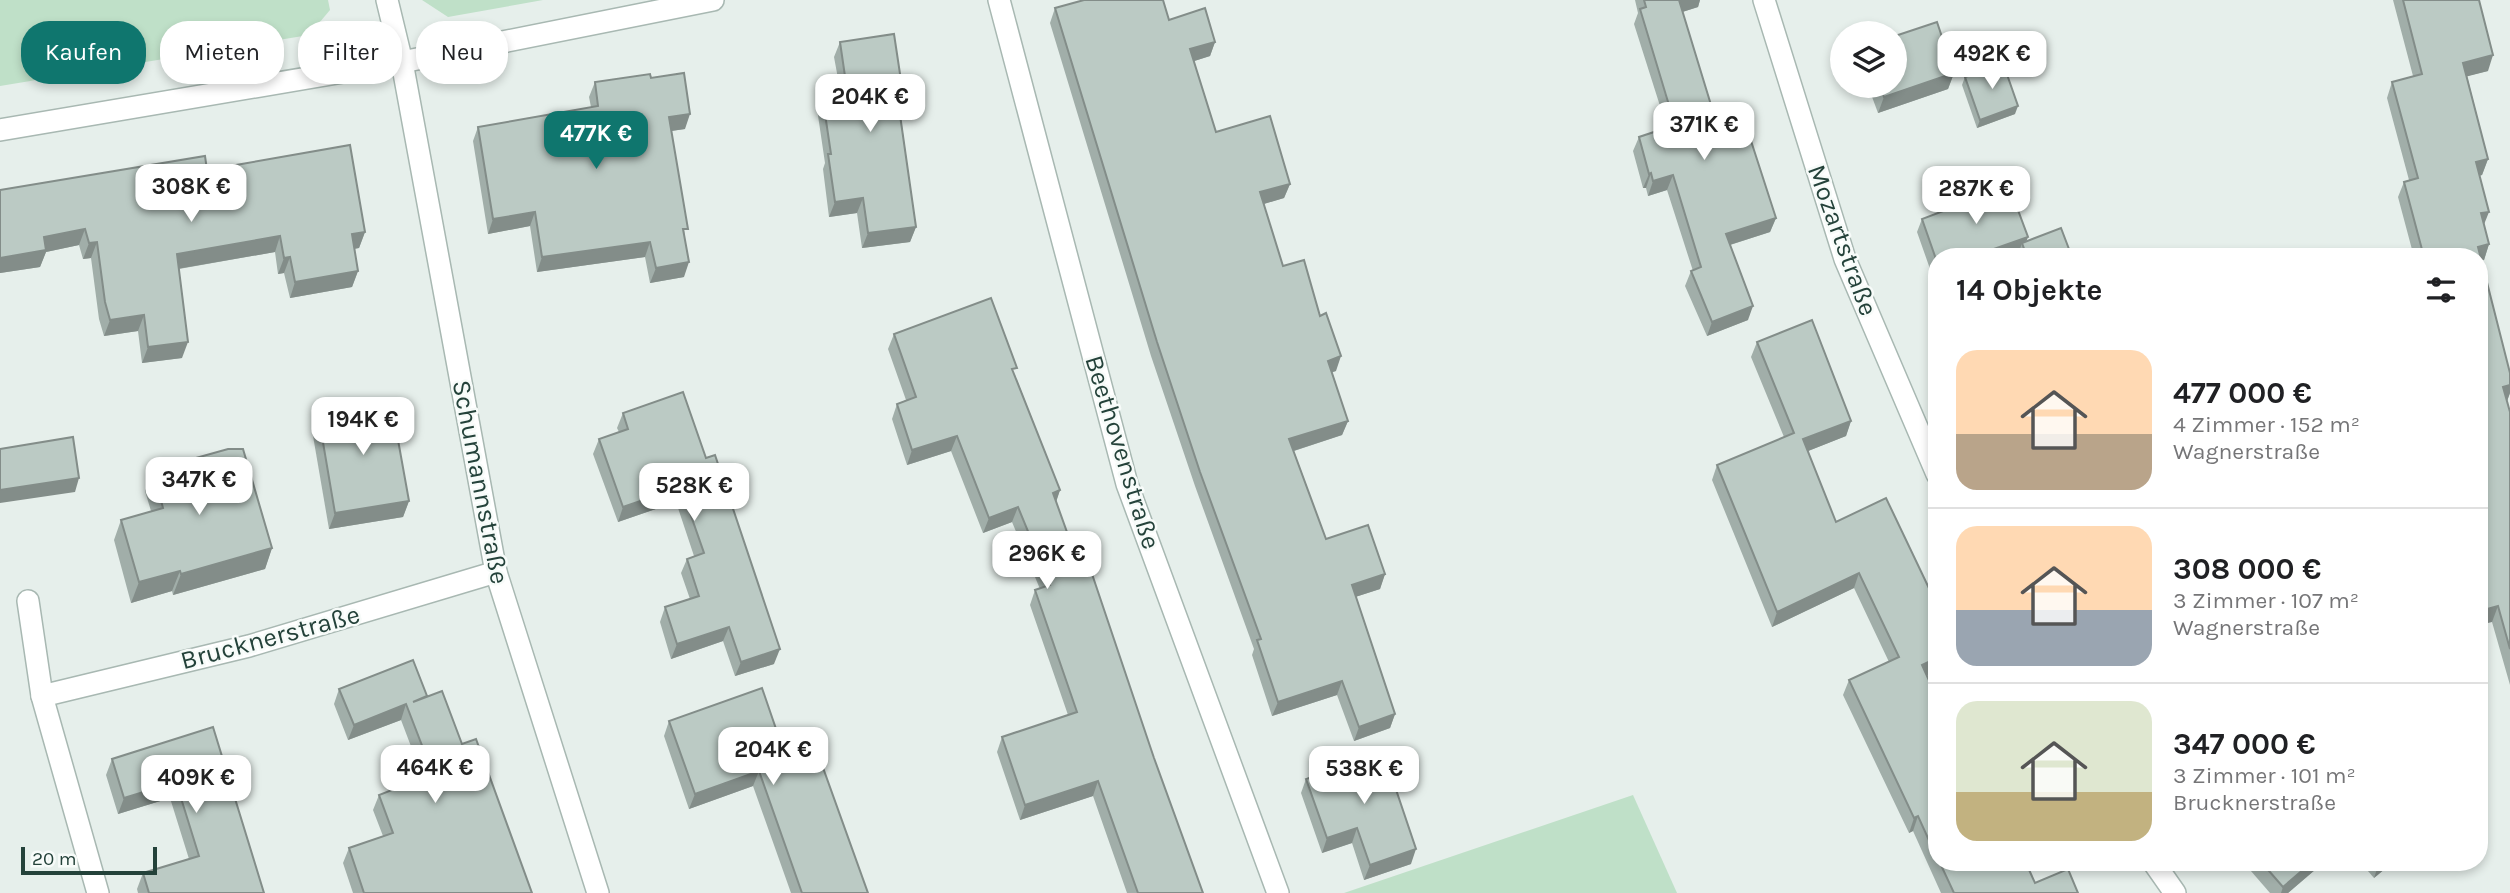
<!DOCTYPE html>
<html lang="de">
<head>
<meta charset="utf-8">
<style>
  :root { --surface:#fff; --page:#f6f6f6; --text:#202124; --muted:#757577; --line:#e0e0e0; --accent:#0f766e }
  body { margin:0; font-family:Karla,sans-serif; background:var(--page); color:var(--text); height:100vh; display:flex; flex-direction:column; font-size:26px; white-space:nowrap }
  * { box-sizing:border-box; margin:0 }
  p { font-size:23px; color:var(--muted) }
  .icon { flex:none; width:38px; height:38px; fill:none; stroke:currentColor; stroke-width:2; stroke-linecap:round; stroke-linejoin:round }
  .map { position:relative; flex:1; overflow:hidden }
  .details { position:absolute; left:1928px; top:248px; width:560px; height:623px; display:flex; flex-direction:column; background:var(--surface); border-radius:28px; box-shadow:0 4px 10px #0003 }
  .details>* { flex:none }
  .top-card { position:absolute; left:21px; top:21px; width:665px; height:63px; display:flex; gap:14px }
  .tools { position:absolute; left:1830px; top:21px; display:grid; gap:14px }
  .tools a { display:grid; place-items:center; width:77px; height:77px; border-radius:50%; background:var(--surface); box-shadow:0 4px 10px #0003; font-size:35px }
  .scale { position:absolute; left:21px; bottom:18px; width:136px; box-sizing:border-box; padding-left:7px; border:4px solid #24423a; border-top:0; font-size:19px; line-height:24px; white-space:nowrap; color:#24423a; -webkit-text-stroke:5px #f7fbf9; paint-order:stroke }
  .price { position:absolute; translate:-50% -60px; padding:0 16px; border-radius:14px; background:#fff; color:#222; font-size:23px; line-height:46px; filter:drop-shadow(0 2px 4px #0008) }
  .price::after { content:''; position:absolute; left:50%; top:42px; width:21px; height:16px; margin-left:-10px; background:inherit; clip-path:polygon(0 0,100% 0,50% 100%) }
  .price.on { background:var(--accent); color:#fff }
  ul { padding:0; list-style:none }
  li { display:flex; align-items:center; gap:21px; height:175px; padding:0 28px }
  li+li { border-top:2px solid var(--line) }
  li span { display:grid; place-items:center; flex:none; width:196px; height:140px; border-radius:21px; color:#555 }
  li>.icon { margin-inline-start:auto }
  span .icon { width:84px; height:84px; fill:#fffc; stroke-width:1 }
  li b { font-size:30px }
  h2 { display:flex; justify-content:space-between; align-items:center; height:84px; padding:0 28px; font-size:30px }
  .pill { padding:0 24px; border-radius:28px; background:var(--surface); box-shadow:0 4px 10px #0003; font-size:24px; line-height:63px }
  .pill.on { background:var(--accent); color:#fff }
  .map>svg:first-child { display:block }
  .green { fill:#bfe0c8 }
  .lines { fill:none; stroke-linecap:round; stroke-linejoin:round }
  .minor-casing { stroke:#a8b8b2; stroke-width:24 }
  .minor { stroke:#fff; stroke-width:21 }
  .wall { fill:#a1aea9 }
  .shaded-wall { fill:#838d89 }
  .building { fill:#bbcac4; stroke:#838d89; stroke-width:2 }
  .labels { text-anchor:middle; stroke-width:5; stroke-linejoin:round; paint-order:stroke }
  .street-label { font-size:26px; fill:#24423a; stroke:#f7fbf9 }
</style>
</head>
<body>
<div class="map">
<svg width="2510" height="893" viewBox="0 0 2510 893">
  <rect width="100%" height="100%" fill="#e6efeb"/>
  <!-- green -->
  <g class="green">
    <path d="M0,0H328L330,10L309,35L0,86Z"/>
    <path d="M422,0H543L448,17Z"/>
    <path d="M1633,795L1677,893H1344Z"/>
  </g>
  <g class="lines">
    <!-- minor casing -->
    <g class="minor-casing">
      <g id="minor">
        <path d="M387,0L402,62L496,572L598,893"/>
        <path d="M999,0L1127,484L1278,893"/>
        <path d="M1764,0L1845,259L1937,474"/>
        <path d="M0,130L402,62L713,0"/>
        <path d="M28,601L42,696L98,893"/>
        <path d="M42,696L249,646L496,572"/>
        <path d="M2154,863L2175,893"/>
      </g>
    </g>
    <!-- minor -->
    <use href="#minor" class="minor"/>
  </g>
  <!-- wall -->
  <g class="wall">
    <path d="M1635,0H1700L1698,7L1682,12L1715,118L1776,218L1770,232L1730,245L1748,320L1707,336L1685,286L1691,271H1693L1667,190L1648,196L1646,188H1643L1633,151L1639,137L1667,128L1634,24L1638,13Z"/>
    <path d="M2393,0H2479L2488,71L2467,76L2488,159L2482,175L2479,176L2484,224L2489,244L2484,260H2481L2510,373V393L2507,401L2510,412V685L2492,622L2480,257H2414L2398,197L2404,182L2409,180L2387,98L2392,82L2413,76Z"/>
    <path d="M1055,8L1169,20L1215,42L1210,56L1194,61L1216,132L1290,184L1284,198L1263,204L1283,266L1336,371L1332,372L1348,421L1342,435L1294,451L1326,539L1385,574L1380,589L1355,597L1395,714L1390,728L1354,741L1337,695L1272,716L1252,655L1254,649L1195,486L1151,356L1050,23Z"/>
    <path d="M840,42L901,118L916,227L910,242L862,248L857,213L829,217L823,169L825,163L816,102L821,87L839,84L834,57Z"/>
    <path d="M1954,73L1948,89L1878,113L1868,86H1895Z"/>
    <path d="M1965,77L2015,114L1977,128L1962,85Z"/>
    <path d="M651,78L685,129L671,131L685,237L684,277L650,283L645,257L537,272L530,226L488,234L473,141L478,127L591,107L589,97L595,82Z"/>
    <path d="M207,170L365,232L359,248L354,249L358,271L352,287L290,298L284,273L278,274L275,252L179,269L182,358L142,363L138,331L104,336L99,319L91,258L83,259L79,245L46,252L40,267L0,273V190Z"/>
    <path d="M1922,219L2026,242L2072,257H2021L2019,252L2004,257H1937V282L1935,283L1917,232Z"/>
    <path d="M894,334L1015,375L1060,490L1056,502L1082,574L1154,758L1203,893H1127L1093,796L1020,820L997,752L1002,737L1068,715L1030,605L1035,590L1040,589L1012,522L983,533L951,451L907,465L892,419L897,404L906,400L888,349Z"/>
    <path d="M1757,342L1851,421L1846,436L1808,451L1836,522L1937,605V671L1927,675L1937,698V863H2026L2035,883L2078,893H1941L1913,831L1909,833L1843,695L1849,680L1889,662L1854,588L1772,627L1712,480L1717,465L1784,437L1751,357Z"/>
    <path d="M683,392L774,664L735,676L723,641L671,659L660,622L665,607L690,599L681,573L687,559L694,556L676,502L618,522L593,454L599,439L619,432L617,428L623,413Z"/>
    <path d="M318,413L409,501L403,517L329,529L312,430Z"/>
    <path d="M153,470L272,548L265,569L173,595L172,591L131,603L114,540L121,520L151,511L145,491Z"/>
    <path d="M339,689L427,696L462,744L532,893H353L343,863L349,848L383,836L373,810L379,795L423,778L401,720L348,740L334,704Z"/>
    <path d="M669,721L787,761L868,893H791L753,786L689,809L664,736Z"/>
    <path d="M213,727L264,893H138L137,889L143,873L189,859L170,798L118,814L106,775L112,759Z"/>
    <path d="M1343,762L1411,864L1364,880L1352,843L1322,853L1301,793L1306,779L1340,767Z"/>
    <path d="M2244,863H2323L2288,893H2270Z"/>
    <path d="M2361,863H2392L2374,878Z"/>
  </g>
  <!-- shaded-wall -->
  <g class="shaded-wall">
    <path d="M1678,0H1700L1698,7L1673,15Z"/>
    <path d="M1215,42L1210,56L1185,64L1190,49Z"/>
    <path d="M2493,55L2488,71L2457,79L2463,63Z"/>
    <path d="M1954,73L1948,89L1878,113L1884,97Z"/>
    <path d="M2018,106L2015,114L1977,128L1980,120Z"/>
    <path d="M905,107L899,122V108Z"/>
    <path d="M690,114L685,129L664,132L669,117Z"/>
    <path d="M2488,159L2482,175L2470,178L2476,162Z"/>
    <path d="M1651,173L1646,188H1643L1649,174Z"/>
    <path d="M1673,175L1667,190L1648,196L1653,181Z"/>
    <path d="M1290,184L1284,198L1254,207L1260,192Z"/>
    <path d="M863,198L857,213L829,217L835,202Z"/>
    <path d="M535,212L530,226L488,234L493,219Z"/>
    <path d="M2489,212L2483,227L2481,213Z"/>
    <path d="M1776,218L1770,232L1720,248L1726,234Z"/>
    <path d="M916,227L910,242L862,248L868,233Z"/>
    <path d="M85,229L79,245L46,252L40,267L0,273V258L44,237Z"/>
    <path d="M365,232L359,248L346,250L352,234Z"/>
    <path d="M280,236L275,252L171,270L177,254Z"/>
    <path d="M2028,237L2024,248L2022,243L2019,252L2004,257H1971Z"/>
    <path d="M97,242L91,258L83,259L89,243Z"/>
    <path d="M650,242L645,257L537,272L542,257Z"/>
    <path d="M2489,244L2484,260L2480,261L2478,247Z"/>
    <path d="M290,257L284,273L278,274L284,258Z"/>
    <path d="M689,262L684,277L650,283L656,268Z"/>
    <path d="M358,271L352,287L290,298L295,282Z"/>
    <path d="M1753,306L1748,320L1707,336L1712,322Z"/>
    <path d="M144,315L138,331L104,336L110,320Z"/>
    <path d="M188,342L182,358L142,363L148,347Z"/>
    <path d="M1341,356L1336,371L1323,375L1328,361Z"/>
    <path d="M2510,385V393L2507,401L2503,387Z"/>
    <path d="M1348,421L1342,435L1284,454L1289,439Z"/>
    <path d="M1851,421L1846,436L1798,455L1803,439Z"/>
    <path d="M957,436L951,451L907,465L912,450Z"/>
    <path d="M79,478L75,492L0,503V490Z"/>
    <path d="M681,487L676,502L618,522L623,507Z"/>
    <path d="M1060,490L1055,505L1053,493Z"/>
    <path d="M409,501L403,517L329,529L335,513Z"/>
    <path d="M1018,507L1012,522L983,533L989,518Z"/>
    <path d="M272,548L265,569L173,595L181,574Z"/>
    <path d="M180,571L172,591L131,603L139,582Z"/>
    <path d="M1859,573L1854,588L1772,627L1777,612Z"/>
    <path d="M1385,574L1380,589L1346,600L1352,585Z"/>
    <path d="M2498,606L2492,622L2480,625V611Z"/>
    <path d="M729,627L723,641L671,659L677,644Z"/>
    <path d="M780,649L774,664L735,676L741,662Z"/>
    <path d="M1937,658V671L1916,680L1922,665Z"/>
    <path d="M1342,681L1337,695L1272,716L1278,702Z"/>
    <path d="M406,704L401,720L348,740L354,725Z"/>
    <path d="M1395,714L1390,728L1354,741L1359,727Z"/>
    <path d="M759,771L753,786L689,809L695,794Z"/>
    <path d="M1098,781L1093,796L1020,820L1025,805Z"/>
    <path d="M176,782L170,798L118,814L124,798Z"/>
    <path d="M1918,816L1913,831L1909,833L1914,818Z"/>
    <path d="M1357,828L1352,843L1322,853L1327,838Z"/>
    <path d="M1416,849L1411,864L1364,880L1370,865Z"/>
    <path d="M2311,863H2323L2288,893H2281L2283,887Z"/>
    <path d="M2379,863H2392L2374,878Z"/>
  </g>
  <!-- building -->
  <g class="building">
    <path d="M1084,0H1163L1169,20L1205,8L1215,42L1190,49L1216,132L1270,116L1290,184L1260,192L1283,266L1304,260L1320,316L1326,313L1341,356L1328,361L1348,421L1289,439L1326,539L1368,525L1385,574L1352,585L1395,714L1359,727L1342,681L1278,702L1257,640L1261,639L1200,472L1157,342L1055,8Z"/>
    <path d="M1644,0H1679L1715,118L1741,110L1776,218L1726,234L1753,306L1712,322L1691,271L1701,267L1673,175L1653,181L1651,173L1649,174L1639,137L1675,125L1640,9L1646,7Z"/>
    <path d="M2403,0H2479L2493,55L2463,63L2488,159L2476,162L2489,212L2481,213L2489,244L2478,247L2510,373V385L2503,387L2510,412V649L2498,606L2480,611V257H2424L2404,182L2418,178L2392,82L2422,74Z"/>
    <path d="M1937,22L1954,73L1884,97L1880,86H1895V36Z"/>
    <path d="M894,34L905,107L899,108L916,227L868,233L863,198L835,202L828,154H831L821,87L846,83L840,42Z"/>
    <path d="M2003,63L2018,106L1980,120L1965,77Z"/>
    <path d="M684,73L690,114L669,117L688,229H683L689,262L656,268L650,242L542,257L535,212L493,219L478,127L598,106L595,82L650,74L651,78Z"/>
    <path d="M350,145L365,232L352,234L358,271L295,282L290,257L284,258L280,236L177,254L188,342L148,347L144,315L110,320L105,302L97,242L89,243L85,229L44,237L46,250L0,258V190L205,156L207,170Z"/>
    <path d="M2009,186L2028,237L1971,257H1937V262L1922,219Z"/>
    <path d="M2061,228L2072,257H2027L2022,243Z"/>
    <path d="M991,298L1017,368L1012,369L1060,490L1053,493L1082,574L1091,571L1154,758L1203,893H1138L1098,781L1025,805L1002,737L1077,712L1035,590L1050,585L1018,507L989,518L957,436L912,450L897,404L916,397L894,334Z"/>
    <path d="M1812,320L1851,421L1803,439L1836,522L1886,498L1937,605V658L1922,665L1937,698V858L1918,816L1914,818L1849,680L1899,657L1859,573L1777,612L1717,465L1794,433L1757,342Z"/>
    <path d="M683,392L706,458L715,455L780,649L741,662L729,627L677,644L665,607L699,596L687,559L704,553L681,487L623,507L599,439L628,429L623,413Z"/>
    <path d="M391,401L409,501L335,513L318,413Z"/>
    <path d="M73,437L79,478L0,490V449Z"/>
    <path d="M228,449H243L272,548L181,574L180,571L139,582L121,520L163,508L153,470Z"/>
    <path d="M413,660L427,696L413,702L442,691L462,744L476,739L532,893H364L349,848L393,833L379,795L433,774L406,704L354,725L339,689Z"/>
    <path d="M762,688L787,761L767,768L817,751L868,893H802L759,771L695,794L669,721Z"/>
    <path d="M213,727L264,893H149L143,873L199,856L176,782L124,798L112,759Z"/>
    <path d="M1382,748L1416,849L1370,865L1357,828L1327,838L1306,779L1344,766L1343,762Z"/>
    <path d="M1940,863H2026L2035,883L2068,869L2078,893H1954Z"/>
    <path d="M2262,863H2311L2283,887Z"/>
  </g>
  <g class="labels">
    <!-- street labels -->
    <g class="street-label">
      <text transform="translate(1843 240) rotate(70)" y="9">Mozartstraße</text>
      <text transform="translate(1123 452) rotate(73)" y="9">Beethovenstraße</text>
      <text transform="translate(481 482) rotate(79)" y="9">Schumannstraße</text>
      <text transform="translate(270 637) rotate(-15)" y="9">Brucknerstraße</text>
    </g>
  </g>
</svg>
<div class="tools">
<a><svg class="icon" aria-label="layers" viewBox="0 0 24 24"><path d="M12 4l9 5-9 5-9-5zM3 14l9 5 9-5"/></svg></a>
</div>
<div class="scale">20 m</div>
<b class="price" style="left:1992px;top:91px">492K €</b>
<b class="price" style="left:870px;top:134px">204K €</b>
<b class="price" style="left:1704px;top:162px">371K €</b>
<b class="price on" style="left:596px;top:171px">477K €</b>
<b class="price" style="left:191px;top:224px">308K €</b>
<b class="price" style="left:1976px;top:226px">287K €</b>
<b class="price" style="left:363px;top:457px">194K €</b>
<b class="price" style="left:199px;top:517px">347K €</b>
<b class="price" style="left:694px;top:523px">528K €</b>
<b class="price" style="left:1047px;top:591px">296K €</b>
<b class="price" style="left:773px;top:787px">204K €</b>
<b class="price" style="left:435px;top:805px">464K €</b>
<b class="price" style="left:1364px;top:806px">538K €</b>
<b class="price" style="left:196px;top:815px">409K €</b>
<div class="top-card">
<a class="pill on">Kaufen</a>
<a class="pill">Mieten</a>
<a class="pill">Filter</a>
<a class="pill">Neu</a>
</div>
<section class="details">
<h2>14 Objekte<svg class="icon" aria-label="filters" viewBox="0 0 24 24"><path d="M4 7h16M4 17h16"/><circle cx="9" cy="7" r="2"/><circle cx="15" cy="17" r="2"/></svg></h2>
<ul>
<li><span style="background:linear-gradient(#ffd9b3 60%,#b9a48a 0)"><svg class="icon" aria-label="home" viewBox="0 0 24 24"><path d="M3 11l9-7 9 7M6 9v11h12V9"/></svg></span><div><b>477 000 €</b><p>4 Zimmer · 152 m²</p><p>Wagnerstraße</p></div></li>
<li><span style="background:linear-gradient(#ffd9b3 60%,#9aa5b1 0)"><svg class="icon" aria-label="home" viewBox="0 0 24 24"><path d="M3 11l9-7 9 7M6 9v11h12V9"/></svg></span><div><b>308 000 €</b><p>3 Zimmer · 107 m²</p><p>Wagnerstraße</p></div></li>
<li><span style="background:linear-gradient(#dfe7d0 65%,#c2b280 0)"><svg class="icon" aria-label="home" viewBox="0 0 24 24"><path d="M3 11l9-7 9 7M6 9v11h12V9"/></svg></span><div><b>347 000 €</b><p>3 Zimmer · 101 m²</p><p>Brucknerstraße</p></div></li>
</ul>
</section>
</div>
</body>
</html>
